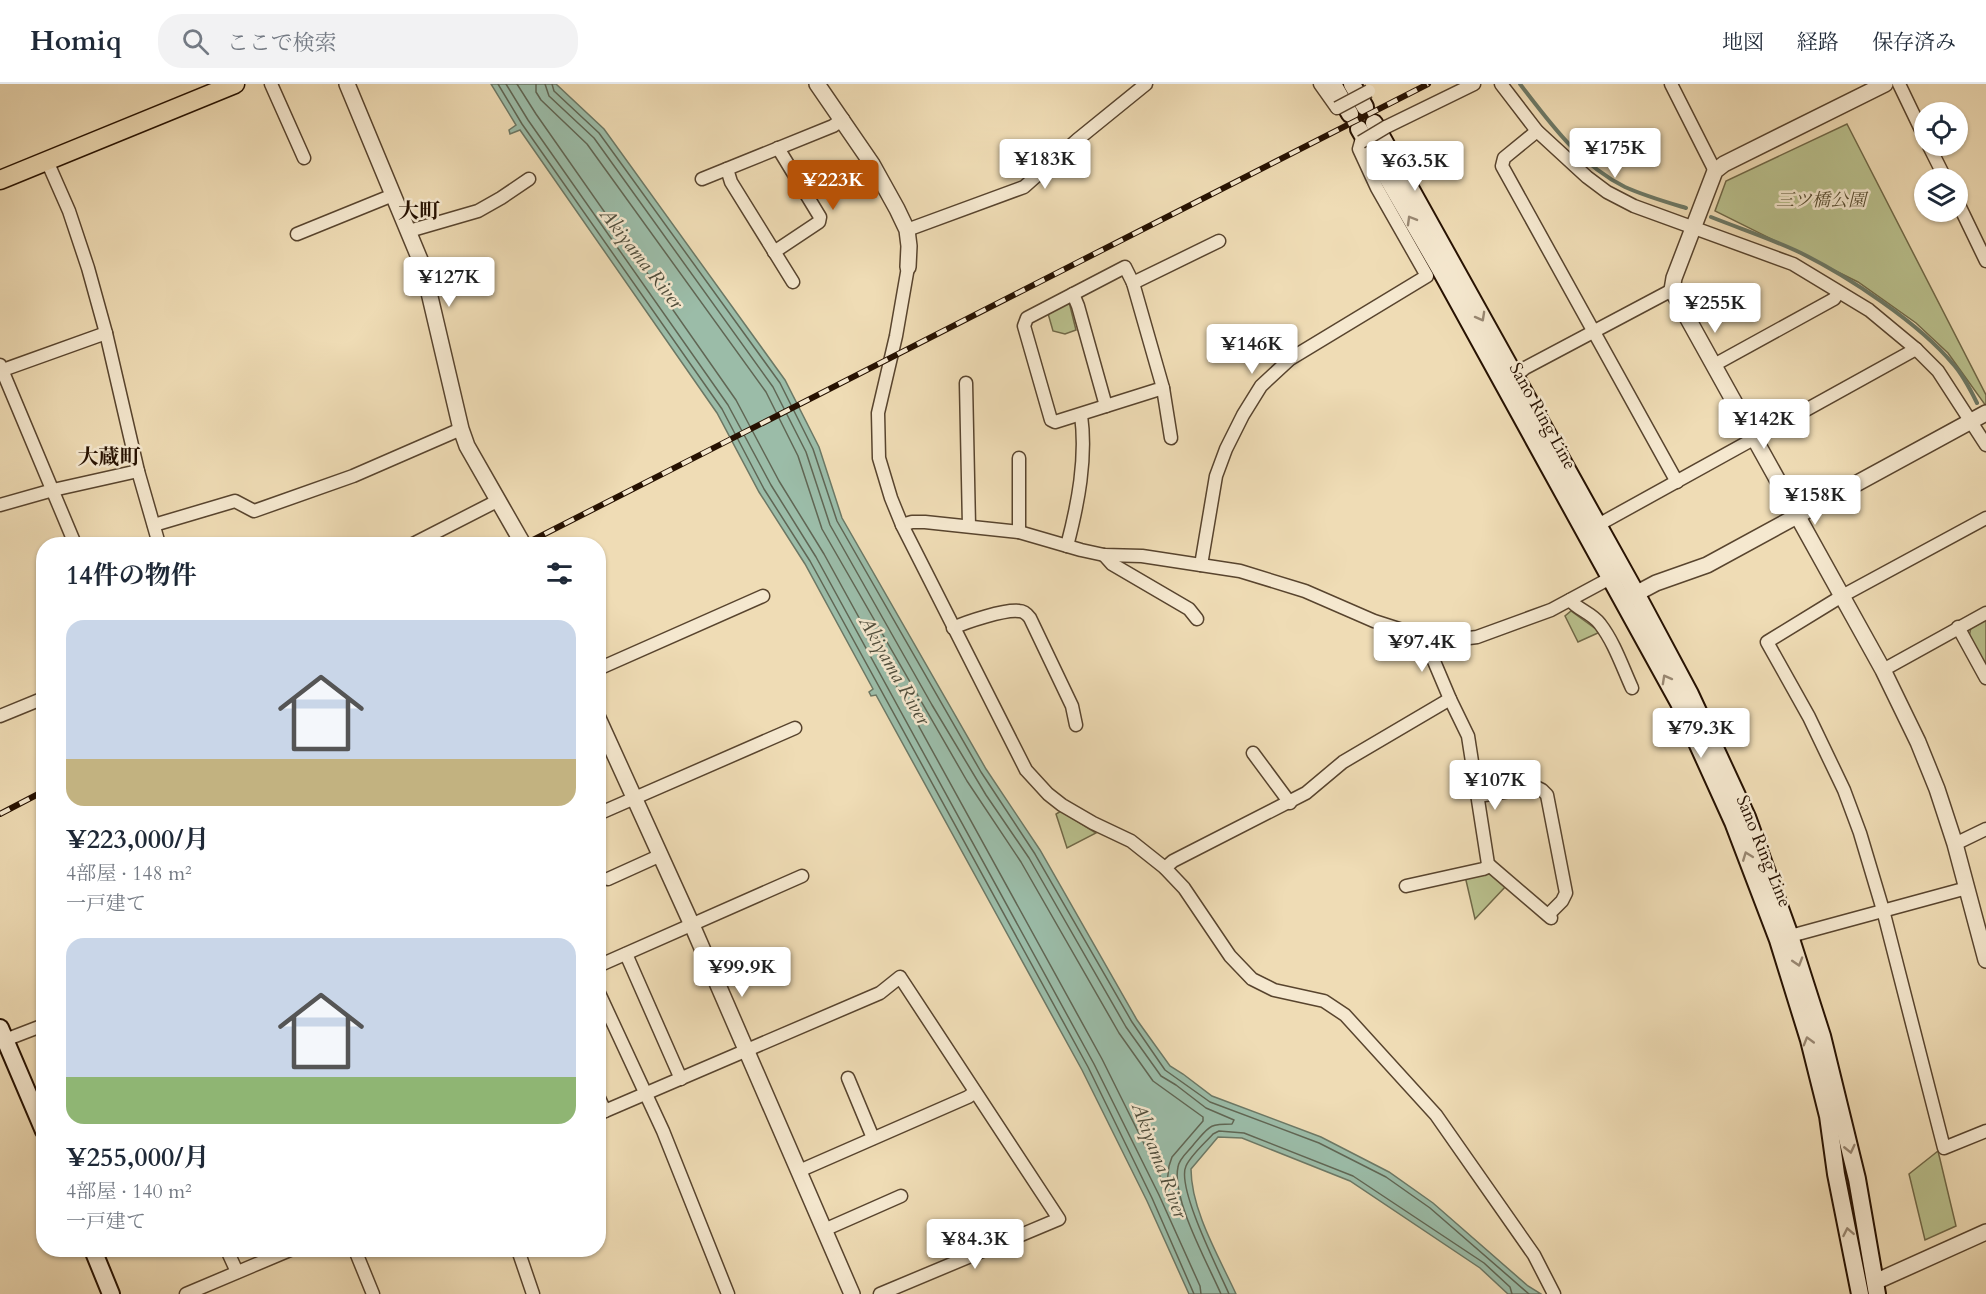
<!DOCTYPE html>
<html lang="ja">
<head>
<meta charset="utf-8">
<style>
  :root { --surface:#fff; --page:#f2f2f3; --text:#1f2937; --muted:#747a83; --line:#e0e1e3; --accent:#b45309 }
  body { margin:0; font-family:Cardo,"Noto Serif JP",serif; background:var(--page); color:var(--text); height:100vh; display:flex; flex-direction:column; font-size:22px; white-space:nowrap }
  * { box-sizing:border-box; margin:0 }
  p { font-size:20px; color:var(--muted) }
  .icon { flex:none; width:33px; height:33px; fill:none; stroke:currentColor; stroke-width:2; stroke-linecap:round; stroke-linejoin:round }
  .map { position:relative; flex:1; overflow:hidden }
  .sheet { position:absolute; left:36px; top:453px; width:570px; height:720px; display:flex; flex-direction:column; background:var(--surface); border-radius:24px; box-shadow:0 2px 4px #0004 }
  .sheet>* { flex:none }
  .tools { position:absolute; left:1914px; top:18px; display:grid; gap:12px }
  .tools a { display:grid; place-items:center; width:54px; height:54px; border-radius:50%; background:var(--surface); box-shadow:0 2px 4px #0004; font-size:30px }
  .price { position:absolute; translate:-50% -51px; padding:0 14px; border-radius:6px; background:#fff; color:#222; font-size:20px; line-height:39px; filter:drop-shadow(0 2px 3px #0008) }
  .price::after { content:''; position:absolute; left:50%; top:36px; width:18px; height:14px; margin-left:-9px; background:inherit; clip-path:polygon(0 0,100% 0,50% 100%) }
  .price.on { background:var(--accent); color:#fff }
  ul { padding:0; list-style:none }
  li { display:grid; align-content:center; gap:12px; height:318px; padding:0 30px }
  li span { display:grid; place-items:center; height:186px; border-radius:18px; color:#555 }
  li>.icon { margin-inline-start:auto }
  span .icon { width:108px; height:108px; fill:#fffc; stroke-width:1 }
  li b { font-size:26px }
  h2 { display:flex; justify-content:space-between; align-items:center; height:72px; padding:0 30px; font-size:26px }
  header { display:flex; align-items:center; gap:36px; box-sizing:border-box; height:84px; padding:0 30px; background:var(--surface); border-bottom:2px solid var(--line) }
  header strong { font-size:28px }
  nav { display:flex; gap:33px; margin-inline-start:auto; font-size:21px }
  .search { width:420px; height:54px; background:var(--page); display:flex; align-items:center; gap:15px; box-sizing:border-box; padding:0 21px; border-radius:24px; color:var(--muted); font-size:22px }
  .map>svg:first-child { display:block }
  .green { fill:#b9c08d; stroke:#706847; stroke-width:1.5 }
  .water { fill:#9bbca8; stroke:#6c7865; stroke-width:1.5 }
  .lines { fill:none; stroke-linecap:round; stroke-linejoin:round }
  .shore { stroke:#606654; stroke-width:1.5 }
  .stream { stroke:#6c7865; stroke-width:4 }
  .minor-casing { stroke:#58442e; stroke-width:15 }
  .tertiary-casing { stroke:#58442e; stroke-width:18 }
  .secondary-casing { stroke:#261101; stroke-width:20 }
  .primary-casing { stroke:#261101; stroke-width:21 }
  .minor { stroke:#f5e8cf; stroke-width:12 }
  .tertiary { stroke:#f5e8cf; stroke-width:15 }
  .secondary { stroke:#f5e8cf; stroke-width:16 }
  .primary { stroke:#efdcb5; stroke-width:18 }
  .rail-casing { stroke:#261101; stroke-width:6 }
  .rail { stroke:#f5e8cf; stroke-width:4; stroke-dasharray:11; stroke-linecap:butt }
  .minor-bridge-casing { stroke:#58442e; stroke-width:15; stroke-linecap:butt }
  .minor-bridge { stroke:#f5e8cf; stroke-width:12 }
  .oneway { stroke:#988772 }
  .labels { text-anchor:middle; stroke-width:5; stroke-linejoin:round; paint-order:stroke }
  .park-label { font-size:18px; font-style:italic; fill:#594e32; stroke:#f5e8cf }
  .street-label { font-size:18px; fill:#261101; stroke:#f5e8cf }
  .water-label { font-size:20px; font-style:italic; fill:#4f4d3b; stroke:#f5e8cf }
  .quarter-label { font-size:21px; font-weight:bold; fill:#261101; stroke:#f5e8cf }
</style>
</head>
<body>
<header>
<strong>Homiq</strong>
<div class="search"><svg class="icon" aria-label="search" viewBox="0 0 24 24"><circle cx="10" cy="10" r="6"/><path d="M15 15l6 6"/></svg>ここで検索</div>
<nav><a>地図</a><a>経路</a><a>保存済み</a></nav>
</header>
<div class="map">
<svg width="1986" height="1210" viewBox="0 0 1986 1210">
  <rect width="100%" height="100%" fill="#efdcb5"/>
  <filter id="stains"><feTurbulence type="fractalNoise" baseFrequency=".00333" numOctaves="4"/><feColorMatrix values="0 0 0 0 .2 0 0 0 0 .09 0 0 0 0 .02 0 0 0 .5 -.17"/></filter>
  <radialGradient id="worn" r=".72"><stop offset=".6" stop-color="#630" stop-opacity="0"/><stop offset="1" stop-color="#630" stop-opacity=".3"/></radialGradient>
  <!-- green -->
  <g class="green">
    <path d="M1847,40L1986,311V322L1948,269L1916,239L1858,198L1715,127L1726,97Z"/>
    <path d="M1069,218L1076,246L1065,250L1053,247L1047,226Z"/>
    <path d="M1571,527L1600,548L1578,558L1565,532Z"/>
    <path d="M1986,535V583L1969,553L1971,543Z"/>
    <path d="M1061,727L1096,749L1067,764L1056,730Z"/>
    <path d="M1489,788L1506,802L1475,835L1465,792Z"/>
    <path d="M1938,1067L1956,1142L1925,1156L1909,1090Z"/>
  </g>
  <!-- water -->
  <path class="water" d="M491,0H556L604,45L785,296L819,363L842,434L986,685L1040,766L1137,936L1170,982L1183,990L1212,1012L1321,1053L1389,1088L1433,1119L1528,1202L1541,1210H1508L1480,1184L1350,1097L1242,1054L1218,1053L1191,1085C1191,1126 1219,1173 1236,1210H1189L1147,1117L1082,986L876,611L871,612L869,608L873,605L805,480L759,408L717,329L520,46L510,50L509,46L516,41Z"/>
  <g class="lines">
    <!-- shore -->
    <g class="shore">
      <path d="M498,0L522,40L722,325L764,405L810,477L1088,983L1152,1114L1194,1210"/>
      <path d="M506,0L528,36L728,321L771,401L816,473L1094,980L1159,1111L1200,1202L1201,1210"/>
      <path d="M517,0L536,30L736,316L779,397L824,470L1102,975L1163,1098L1167,1099L1169,1082L1172,1073L1203,1037V1033L1153,997L1119,949L1021,778L967,697L822,445L798,372L766,308L587,60L541,16L536,8V0"/>
      <path d="M545,0L549,12L594,54L773,303L806,368L830,441L932,621L986,711L1029,774L1126,943L1161,992L1176,1001L1206,1024L1234,1036L1232,1040C1208,1040 1210,1042 1194,1060C1189,1067 1179,1074 1178,1083C1171,1114 1208,1180 1221,1210"/>
      <path d="M552,0L554,7L599,49L780,299L813,365L837,437L981,688L1035,770L1132,938L1165,986L1210,1018L1319,1059L1386,1093L1430,1124L1529,1210"/>
      <path d="M1229,1210C1219,1187 1176,1103 1186,1082C1191,1071 1205,1059 1213,1050L1219,1047L1244,1049L1353,1092L1484,1179L1510,1203L1512,1210"/>
    </g>
    <!-- stream -->
    <g class="stream">
      <path d="M1520,0C1550,39 1580,81 1625,103C1645,112 1666,118 1686,124"/>
      <path d="M1711,133C1741,145 1772,155 1801,169C1849,193 1919,239 1953,280C1963,291 1970,305 1977,319"/>
    </g>
    <!-- minor casing -->
    <g class="minor-casing">
      <g id="minor">
        <path d="M271,0L304,74"/>
        <path d="M1320,0L1337,24"/>
        <path d="M1501,0L1537,47L1587,93L1607,108L1634,122L1793,180L1869,226L1916,265L1938,287L1986,361"/>
        <path d="M1671,0L1715,87"/>
        <path d="M1899,0L1924,52"/>
        <path d="M1386,43L1474,0"/>
        <path d="M1537,47L1504,74L1502,82L1677,398"/>
        <path d="M1929,62L1945,94"/>
        <path d="M47,77L69,127L88,184L106,249L138,387L159,460"/>
        <path d="M727,85L731,98L793,198"/>
        <path d="M702,95L833,42L843,35"/>
        <path d="M1958,119L1986,177"/>
        <path d="M907,146L1024,103L1077,56L1146,0"/>
        <path d="M409,147L478,127L501,114L529,95"/>
        <path d="M297,150L393,111"/>
        <path d="M774,168L819,138L820,133L778,64"/>
        <path d="M908,183L896,252L878,329L879,374L891,414L902,441L1026,686L1048,710L1062,721L1093,739L1131,757L1165,784L1184,804L1230,872L1252,895L1274,906L1324,917L1345,931L1436,1031L1534,1171L1554,1210"/>
        <path d="M1125,183L1133,199L1163,304L1055,338L1051,336L1024,242L1027,234Z"/>
        <path d="M1133,199L1219,157"/>
        <path d="M1073,210L1078,222L1106,322"/>
        <path d="M0,281L75,460"/>
        <path d="M1714,281L1834,215L1838,209"/>
        <path d="M0,287L106,249"/>
        <path d="M1509,298L1525,284L1672,206"/>
        <path d="M966,299L969,442"/>
        <path d="M1163,304L1171,354"/>
        <path d="M1019,374V448"/>
        <path d="M0,421L53,406L138,387"/>
        <path d="M1986,434L1842,512L1767,558L1809,633L1844,706L1860,749L1883,826L1944,1064L1986,1047"/>
        <path d="M154,441L235,417L254,427L353,392L461,345"/>
        <path d="M902,441L912,438H925L1019,448L1081,466L1104,471L1142,472L1240,487L1305,507L1374,537L1427,554L1453,556L1477,553L1551,526L1616,491"/>
        <path d="M1598,441L1916,265"/>
        <path d="M413,460L499,416"/>
        <path d="M1067,462C1078,420 1087,374 1081,331"/>
        <path d="M1104,471L1112,480L1189,525L1197,535"/>
        <path d="M1201,481L1216,392L1226,365L1243,331L1261,302L1290,275L1427,192L1377,104L1359,65L1361,58"/>
        <path d="M1570,516C1578,526 1592,529 1600,540C1614,558 1622,582 1632,604"/>
        <path d="M1958,543L1986,594"/>
        <path d="M953,544C966,538 1005,525 1019,527C1024,527 1027,530 1030,534L1072,622L1076,641"/>
        <path d="M1427,554L1428,563L1450,615L1468,652L1488,780L1551,834"/>
        <path d="M598,585L763,512"/>
        <path d="M1883,586L1986,529"/>
        <path d="M0,632L44,614"/>
        <path d="M1253,669L1290,719"/>
        <path d="M1478,712L1536,703L1542,706L1547,711L1566,809L1562,817L1548,831"/>
        <path d="M598,730L795,644"/>
        <path d="M1955,760L1986,745"/>
        <path d="M1165,784L1173,777L1306,709L1343,678L1450,615"/>
        <path d="M608,795L661,771"/>
        <path d="M1406,802L1483,785L1490,782"/>
        <path d="M1783,854L1967,804"/>
        <path d="M626,870L681,995"/>
        <path d="M598,882L802,792"/>
        <path d="M598,907L663,1047L728,1210"/>
        <path d="M5,956L44,941"/>
        <path d="M848,994L873,1054"/>
        <path d="M598,1012L605,1027"/>
        <path d="M598,1030L880,909L900,893L1059,1135L880,1210"/>
        <path d="M799,1087L968,1013L975,1008"/>
        <path d="M824,1146L901,1112"/>
        <path d="M227,1166L237,1188"/>
        <path d="M355,1166L373,1210"/>
        <path d="M518,1166L533,1210"/>
        <path d="M186,1210L290,1166"/>
      </g>
    </g>
    <!-- tertiary casing -->
    <g class="tertiary-casing">
      <g id="tertiary">
        <path d="M347,0L423,183L461,345L467,362L523,460"/>
        <path d="M817,0L872,80L897,125L907,146L909,162L908,183"/>
        <path d="M1885,0L1724,80L1715,87L1674,194L1672,206L1883,586L1918,658L1937,705L1955,760L1986,876"/>
        <path d="M1626,515L1656,499L1707,481L1986,329"/>
        <path d="M598,634L692,841L852,1210"/>
        <path d="M1875,1198L1986,1148"/>
      </g>
    </g>
    <!-- secondary casing -->
    <g class="secondary-casing">
      <g id="secondary">
        <path d="M1333,0L1350,30"/>
        <path d="M1352,0L1365,23"/>
        <path d="M1374,39L1636,509L1690,610L1747,733L1790,852L1822,952L1857,1095L1877,1210"/>
        <path d="M1359,45L1441,187L1679,619L1733,738L1778,856L1809,956L1828,1032L1836,1090L1860,1210"/>
        <path d="M0,944L44,1047"/>
        <path d="M93,1166L111,1210"/>
      </g>
    </g>
    <!-- primary casing -->
    <g class="primary-casing">
      <path id="primary" d="M0,96L235,0"/>
    </g>
    <!-- minor -->
    <use href="#minor" class="minor"/>
    <!-- tertiary -->
    <use href="#tertiary" class="tertiary"/>
    <!-- secondary -->
    <use href="#secondary" class="secondary"/>
    <!-- primary -->
    <use href="#primary" class="primary"/>
    <!-- rail casing -->
    <g class="rail-casing">
      <g id="rail">
        <path d="M525,460L1428,0"/>
        <path d="M0,730L44,707"/>
      </g>
    </g>
    <!-- rail -->
    <use href="#rail" class="rail"/>
    <!-- minor-bridge casing -->
    <g class="minor-bridge-casing">
      <g id="minor-bridge">
        <path d="M1337,24L1369,7"/>
        <path d="M1361,58L1386,43"/>
      </g>
    </g>
    <!-- minor-bridge -->
    <use href="#minor-bridge" class="minor-bridge"/>
  </g>
  <!-- one-way arrows -->
  <defs><path id="oneway-chevron" d="M-2-3.5L2.5 0L-2 3.5" fill="none" stroke-width="1.6" stroke-linecap="round" stroke-linejoin="round" transform="scale(1.5)"/></defs>
  <g class="oneway">
    <use href="#oneway-chevron" transform="translate(1411 136) rotate(-120)"/>
    <use href="#oneway-chevron" transform="translate(1481 233) rotate(61)"/>
    <use href="#oneway-chevron" transform="translate(1666 595) rotate(-119)"/>
    <use href="#oneway-chevron" transform="translate(1747 772) rotate(-111)"/>
    <use href="#oneway-chevron" transform="translate(1798 878) rotate(73)"/>
    <use href="#oneway-chevron" transform="translate(1808 957) rotate(-106)"/>
    <use href="#oneway-chevron" transform="translate(1850 1065) rotate(77)"/>
    <use href="#oneway-chevron" transform="translate(1848 1148) rotate(-101)"/>
  </g>
  <g class="labels">
    <!-- park labels -->
    <g class="park-label">
      <text x="1821" y="122">三ツ橋公園</text>
    </g>
    <!-- street labels -->
    <g class="street-label">
      <text transform="translate(1543 332) rotate(61)" y="6">Sano Ring Line</text>
      <text transform="translate(1764 767) rotate(68)" y="6">Sano Ring Line</text>
    </g>
    <!-- water labels -->
    <g class="water-label">
      <text transform="translate(642 174) rotate(52)" y="7">Akiyama River</text>
      <text transform="translate(895 586) rotate(60)" y="7">Akiyama River</text>
      <text transform="translate(1160 1076) rotate(69)" y="7">Akiyama River</text>
    </g>
    <!-- quarter labels -->
    <g class="quarter-label">
      <text x="419" y="134">大町</text>
      <text x="109" y="380">大蔵町</text>
    </g>
  </g>
  <rect width="100%" height="100%" filter="url(#stains)"/>
  <rect width="100%" height="100%" fill="url(#worn)"/>
</svg>
<div class="tools">
<a><svg class="icon" aria-label="locate" viewBox="0 0 24 24"><circle cx="12" cy="12" r="6"/><path d="M12 2v4M12 18v4M2 12h4M18 12h4"/></svg></a>
<a><svg class="icon" aria-label="layers" viewBox="0 0 24 24"><path d="M12 4l9 5-9 5-9-5zM3 14l9 5 9-5"/></svg></a>
</div>
<b class="price" style="left:1615px;top:95px">¥175K</b>
<b class="price" style="left:1045px;top:106px">¥183K</b>
<b class="price" style="left:1415px;top:108px">¥63.5K</b>
<b class="price on" style="left:833px;top:127px">¥223K</b>
<b class="price" style="left:449px;top:224px">¥127K</b>
<b class="price" style="left:1715px;top:250px">¥255K</b>
<b class="price" style="left:1252px;top:291px">¥146K</b>
<b class="price" style="left:1764px;top:366px">¥142K</b>
<b class="price" style="left:1815px;top:442px">¥158K</b>
<b class="price" style="left:1422px;top:589px">¥97.4K</b>
<b class="price" style="left:1701px;top:675px">¥79.3K</b>
<b class="price" style="left:1495px;top:727px">¥107K</b>
<b class="price" style="left:742px;top:914px">¥99.9K</b>
<b class="price" style="left:975px;top:1186px">¥84.3K</b>
<section class="sheet">
<h2>14件の物件<svg class="icon" aria-label="filters" viewBox="0 0 24 24"><path d="M4 7h16M4 17h16"/><circle cx="9" cy="7" r="2"/><circle cx="15" cy="17" r="2"/></svg></h2>
<ul>
<li><span style="background:linear-gradient(#c9d6e8 75%,#c2b280 0)"><svg class="icon" aria-label="home" viewBox="0 0 24 24"><path d="M3 11l9-7 9 7M6 9v11h12V9"/></svg></span><div><b>¥223,000/月</b><p>4部屋 · 148 m²</p><p>一戸建て</p></div></li>
<li><span style="background:linear-gradient(#c9d6e8 75%,#8fb573 0)"><svg class="icon" aria-label="home" viewBox="0 0 24 24"><path d="M3 11l9-7 9 7M6 9v11h12V9"/></svg></span><div><b>¥255,000/月</b><p>4部屋 · 140 m²</p><p>一戸建て</p></div></li>
</ul>
</section>
</div>
</body>
</html>
